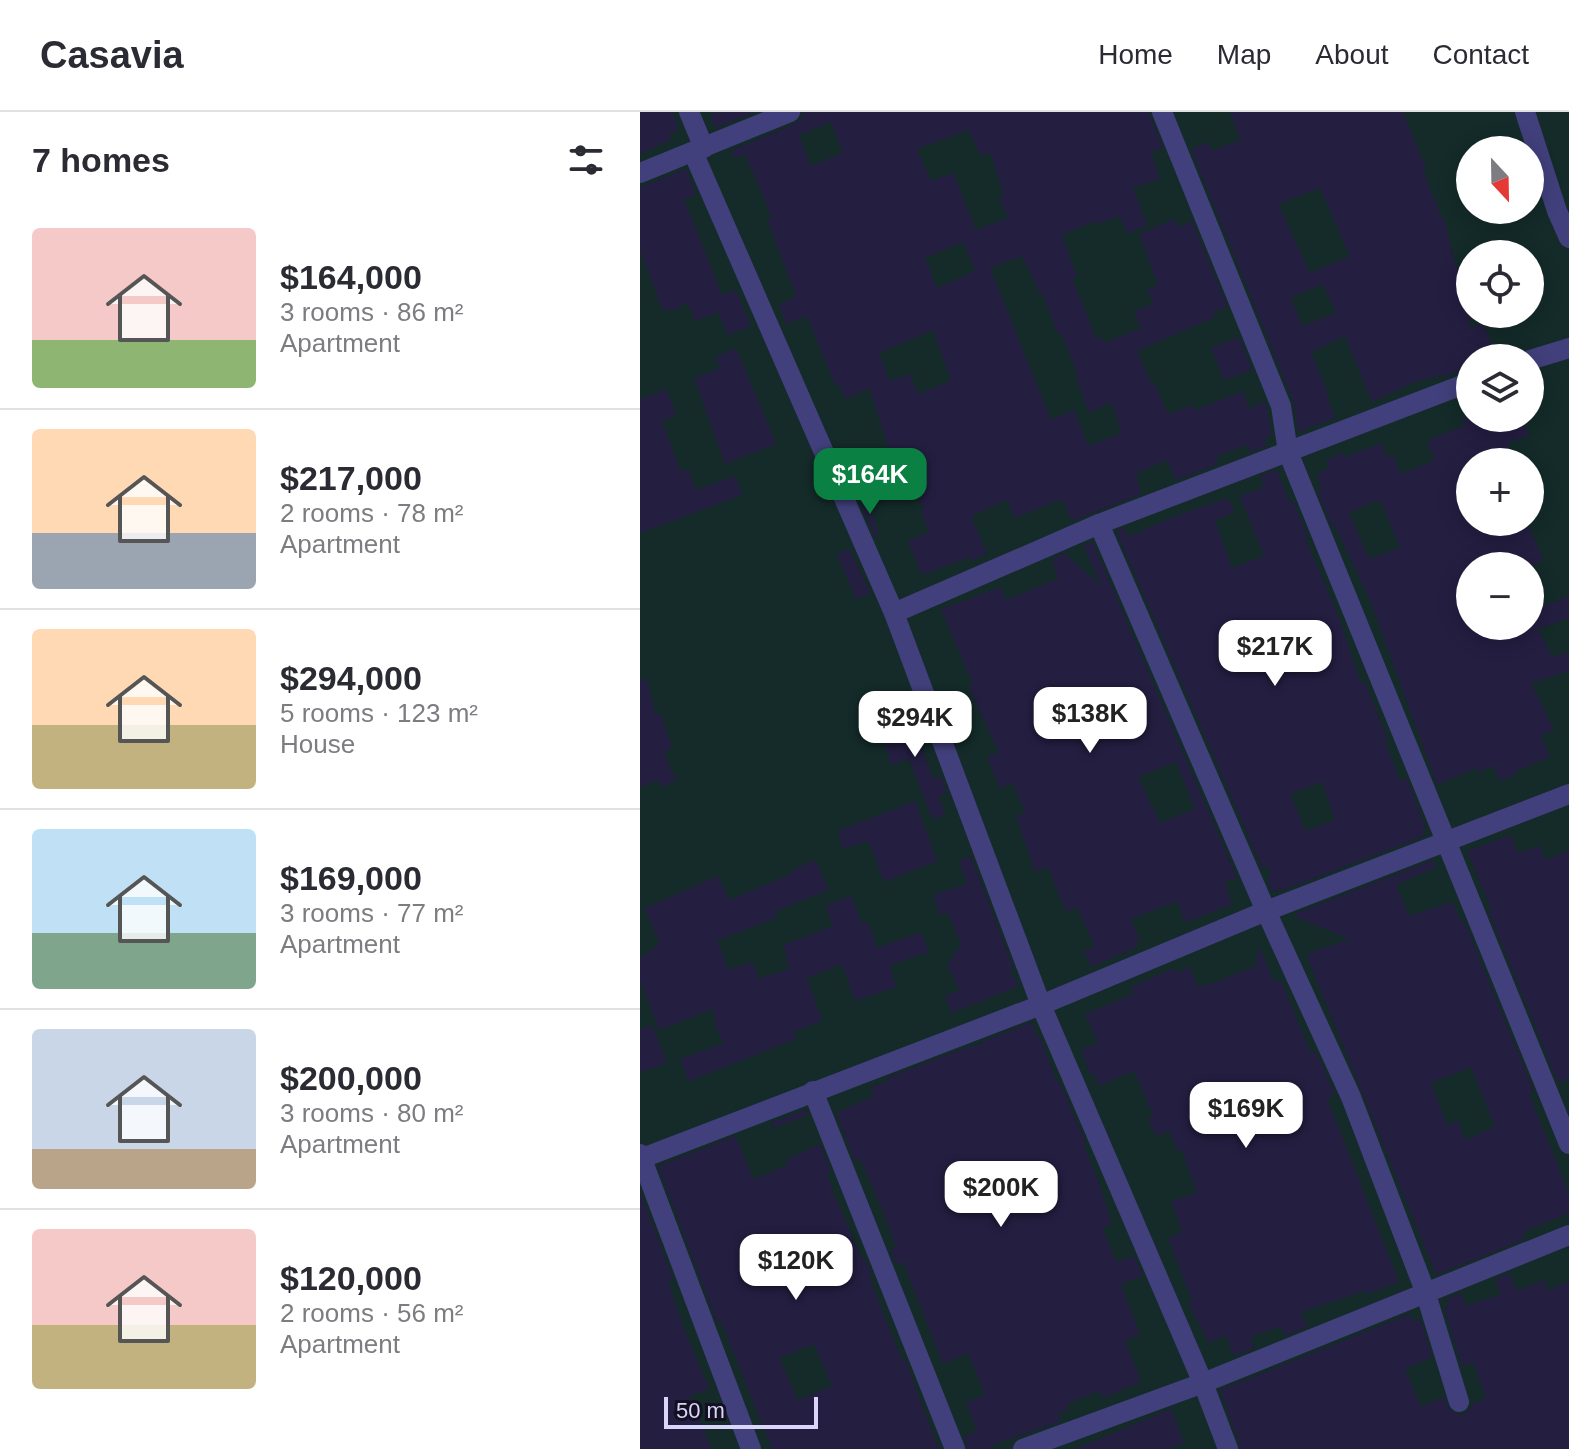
<!DOCTYPE html>
<html lang="en">
<head>
<meta charset="utf-8">
<style>
  :root { --surface:#fff; --page:#f2f2f3; --text:#2b2b33; --muted:#7c7c81; --line:#e1e1e2; --accent:#0b8043 }
  body { margin:0; font-family:Helvetica,sans-serif; background:var(--page); color:var(--text); height:100vh; display:flex; flex-direction:column; font-size:30px; white-space:nowrap }
  * { box-sizing:border-box; margin:0 }
  p { font-size:26px; color:var(--muted) }
  .icon { flex:none; width:44px; height:44px; fill:none; stroke:currentColor; stroke-width:2; stroke-linecap:round; stroke-linejoin:round }
  .map { position:relative; flex:1; overflow:hidden }
  .side { display:flex; flex-direction:column; background:var(--surface); width:640px }
  .side>* { flex:none }
  .needle { width:52px; rotate:158deg }
  .tools { position:absolute; left:816px; top:24px; display:grid; gap:16px }
  .tools a { display:grid; place-items:center; width:88px; height:88px; border-radius:50%; background:var(--surface); box-shadow:0 4px 20px #0003; font-size:40px }
  .scale { position:absolute; left:24px; bottom:20px; width:154px; box-sizing:border-box; padding-left:8px; border:4px solid #d9d5fb; border-top:0; font-size:22px; line-height:28px; white-space:nowrap; color:#d9d5fb; -webkit-text-stroke:6px #131022; paint-order:stroke }
  .price { position:absolute; translate:-50% -68px; padding:0 18px; border-radius:16px; background:#fff; color:#222; font-size:26px; line-height:52px; filter:drop-shadow(0 2px 4px #0008) }
  .price::after { content:''; position:absolute; left:50%; top:48px; width:24px; height:18px; margin-left:-12px; background:inherit; clip-path:polygon(0 0,100% 0,50% 100%) }
  .price.on { background:var(--accent); color:#fff }
  ul { padding:0; list-style:none }
  li { display:flex; align-items:center; gap:24px; height:200px; padding:0 32px }
  li+li { border-top:2px solid var(--line) }
  li span { display:grid; place-items:center; flex:none; width:224px; height:160px; border-radius:8px; color:#555 }
  li>.icon { margin-inline-start:auto }
  span .icon { width:96px; height:96px; fill:#fffc; stroke-width:1 }
  li b { font-size:34px }
  h2 { display:flex; justify-content:space-between; align-items:center; height:96px; padding:0 32px; font-size:34px }
  header { display:flex; align-items:center; gap:48px; box-sizing:border-box; height:112px; padding:0 40px; background:var(--surface); border-bottom:2px solid var(--line) }
  header strong { font-size:38px }
  nav { display:flex; gap:44px; margin-inline-start:auto; font-size:28px }
  main { display:flex; flex:1; min-height:0 }
  .map>svg:first-child { display:block }
  .green { fill:#142b2a; fill-rule:evenodd }
  .building { fill:#241e41; fill-rule:evenodd }
  .lines { fill:none; stroke-linecap:round; stroke-linejoin:round }
  .minor { stroke:#41407c; stroke-width:20 }
</style>
</head>
<body>
<header>
<strong>Casavia</strong>
<nav><a>Home</a><a>Map</a><a>About</a><a>Contact</a></nav>
</header>
<main>
<section class="side">
<h2>7 homes<svg class="icon" aria-label="filters" viewBox="0 0 24 24"><path d="M4 7h16M4 17h16"/><circle cx="9" cy="7" r="2"/><circle cx="15" cy="17" r="2"/></svg></h2>
<ul>
<li><span style="background:linear-gradient(#f6c9c9 70%,#8fb573 0)"><svg class="icon" aria-label="home" viewBox="0 0 24 24"><path d="M3 11l9-7 9 7M6 9v11h12V9"/></svg></span><div><b>$164,000</b><p>3 rooms · 86 m²</p><p>Apartment</p></div></li>
<li><span style="background:linear-gradient(#ffd9b3 65%,#9aa5b1 0)"><svg class="icon" aria-label="home" viewBox="0 0 24 24"><path d="M3 11l9-7 9 7M6 9v11h12V9"/></svg></span><div><b>$217,000</b><p>2 rooms · 78 m²</p><p>Apartment</p></div></li>
<li><span style="background:linear-gradient(#ffd9b3 60%,#c2b280 0)"><svg class="icon" aria-label="home" viewBox="0 0 24 24"><path d="M3 11l9-7 9 7M6 9v11h12V9"/></svg></span><div><b>$294,000</b><p>5 rooms · 123 m²</p><p>House</p></div></li>
<li><span style="background:linear-gradient(#bfe0f5 65%,#7fa58c 0)"><svg class="icon" aria-label="home" viewBox="0 0 24 24"><path d="M3 11l9-7 9 7M6 9v11h12V9"/></svg></span><div><b>$169,000</b><p>3 rooms · 77 m²</p><p>Apartment</p></div></li>
<li><span style="background:linear-gradient(#c9d6e8 75%,#b9a48a 0)"><svg class="icon" aria-label="home" viewBox="0 0 24 24"><path d="M3 11l9-7 9 7M6 9v11h12V9"/></svg></span><div><b>$200,000</b><p>3 rooms · 80 m²</p><p>Apartment</p></div></li>
<li><span style="background:linear-gradient(#f6c9c9 60%,#c2b280 0)"><svg class="icon" aria-label="home" viewBox="0 0 24 24"><path d="M3 11l9-7 9 7M6 9v11h12V9"/></svg></span><div><b>$120,000</b><p>2 rooms · 56 m²</p><p>Apartment</p></div></li>
</ul>
</section>
<div class="map">
<svg width="929" height="1337" viewBox="0 0 929 1337">
  <rect width="100%" height="100%" fill="#131022"/>
  <!-- green -->
  <path class="green" d="M0,0H929V1337H0ZM830,38H890V98H830ZM830,142H890V202H830ZM830,246H890V306H830ZM830,350H890V410H830ZM830,454H890V514H830Z"/>
  <!-- building -->
  <g class="building">
    <path d="M0,0H33L39,18L29,21L32,27L0,42Z"/>
    <path d="M79,0H116L75,16L70,3Z"/>
    <path d="M163,0H509L523,36L511,41L520,67L493,76L507,113L488,122L479,104L457,112L455,109L422,123L437,165L432,167L457,228L463,226L464,231L501,216L494,199L514,192L507,178L518,173L499,122L535,107L538,115L552,109L587,194L573,201L575,205L497,239L511,271L514,270L528,302L553,293L555,298L603,279L609,297L625,289L632,323L624,327L627,334L610,340L607,333L575,345L578,352L536,368L527,348L496,361L501,382L432,409L422,387L375,406L367,388L331,404L347,442L332,449L330,445L282,463L268,429L289,420L281,399L284,398L270,361L235,374L223,348L249,337L229,276L206,287L199,272L195,273L167,204L146,212L139,193L156,184L127,107L132,105L105,42L95,47L92,38L155,12L161,7ZM191,10L203,41L171,54L159,23ZM328,18L341,44L350,40L364,82L359,84L368,106L336,118L313,61L291,69L277,37ZM323,130L335,159L297,176L285,146ZM382,144L399,180L401,179L418,222L421,221L437,260L435,262L449,301L471,290L482,321L448,334L434,298L411,308L350,156ZM293,218L311,269L278,282L270,262L250,269L239,241Z"/>
    <path d="M590,0H763L786,56L783,57L793,86H795L801,106L804,105L813,144L826,180L830,179V216L843,211L857,246H830V253L824,257L803,265L802,262L782,269L781,267L732,290L705,224L671,240L689,284L687,285L695,306L658,320L653,289L551,37L568,30L571,39L601,28ZM680,76L710,144L670,161L638,92ZM683,172L696,201L662,214L651,185Z"/>
    <path d="M46,57L56,82L44,87L82,183L96,178L111,214L87,223L79,200L55,209L47,190L34,199L22,197L0,138V75Z"/>
    <path d="M599,225L612,258L584,268L571,236Z"/>
    <path d="M96,236L136,332L85,352L54,266L80,256L75,245Z"/>
    <path d="M26,277L36,304L22,309L41,360L48,357L56,378L95,364L102,383L0,421V287Z"/>
    <path d="M822,306H883L889,324L867,331L872,350H830V410H887L903,448L891,454H830V514H890V500L929,484V506L898,517L912,545L929,540V559L891,571L914,618L901,623L910,645L876,659L877,662L860,669L853,654L837,660L836,656L797,673L731,491L695,414L692,415L677,378L681,376L677,362L689,356L686,348L703,341L705,345L741,331L747,345L753,343L761,362L795,348L787,329L825,313ZM738,388L739,392L742,391L760,436L729,447L709,401Z"/>
    <path d="M637,358L649,389L653,388L668,425L665,426L698,503L721,571L725,570L748,628L745,629L760,669L767,666L786,717L782,719L784,724L641,779L631,778L628,771L630,753L622,756L476,419L485,416L488,425L536,404L588,386L594,400L575,409L592,456L624,444L600,384L624,375L620,364ZM682,670L695,708L665,719L650,682Z"/>
    <path d="M228,386L239,424L235,425L220,390Z"/>
    <path d="M452,429L597,766L585,770L592,792L557,806L544,810L538,789L490,807L500,828L495,831L497,835L451,855L444,839L455,834L437,795L426,800L408,755L395,760L376,704L385,701L373,671L360,676L347,645L359,640L335,590L329,574L333,572L301,497L361,475L366,488L418,467L412,447L424,441L461,474L443,433ZM536,650L555,697L520,711L498,665Z"/>
    <path d="M209,437L231,481L216,487L197,442Z"/>
    <path d="M7,567L15,603L21,601L32,637L24,640L36,668L21,675L18,668L0,675V568Z"/>
    <path d="M266,590L293,667L301,664L307,681L299,684L305,703L292,707L269,647L251,653L244,629L259,624L249,597Z"/>
    <path d="M275,689L297,749L244,770L230,732L228,729L203,737L198,719Z"/>
    <path d="M870,723L878,741L900,734L905,748L929,738V967L918,971L848,798L851,797L827,739Z"/>
    <path d="M331,744L374,858L369,857L379,874L311,901L305,884L320,878L307,853L321,832L308,801L300,803L293,783L327,772L319,749Z"/>
    <path d="M176,748L188,778L134,800L137,805L77,829L89,858L112,850L119,867L150,856L145,845L148,843L143,833L193,814L186,793L211,784L222,812L228,810L237,836L281,820L289,840L250,853L256,875L215,889L202,852L167,866L182,909L153,920L156,927L49,969L40,947L84,931L76,916L73,897L19,918L0,868V846L20,832L5,796L78,764L89,788L154,761L153,757Z"/>
    <path d="M793,748L796,755L756,773L769,804L813,790L821,810L824,809L894,980L889,982L929,1082V1101L883,1120L885,1127L796,1163L667,845L670,844L669,841L710,827L656,805L657,801ZM831,955L855,1015L825,1028L818,1009L807,1013L791,971Z"/>
    <path d="M619,834L634,870L641,868L671,942L676,940L695,982L687,986L759,1170L726,1182L724,1179L661,1200L667,1215L645,1224L641,1214L610,1225L615,1236L594,1244L586,1223L569,1231L548,1190L552,1189L528,1126L542,1120L531,1089L557,1081L542,1038L538,1039L529,1019L516,1024L508,1007L514,1005L494,959L459,974L454,961L450,963L441,938L458,931L445,902L494,882L491,875L534,856L536,861L550,855L558,875L571,872L616,854Z"/>
    <path d="M392,910L397,926L400,925L417,970L419,969L446,1031L443,1033L458,1068L472,1112L462,1115L476,1150L494,1144L503,1164L481,1172L500,1223L485,1228L501,1270L462,1286L459,1279L427,1292L429,1297L418,1302L421,1309L352,1333L353,1337H328L324,1324L337,1319L326,1291L345,1283L328,1241L303,1252L264,1152L262,1150L256,1152L250,1138L256,1135L241,1094L220,1047L215,1050L196,1001L234,984L231,975L250,968L249,965L333,933L334,935L344,929Z"/>
    <path d="M12,913L27,951L0,960V918Z"/>
    <path d="M166,997L168,1001L163,1005L133,1016L131,1011Z"/>
    <path d="M95,1024L114,1067L148,1053L146,1048L180,1032L191,1060L187,1062L192,1078L221,1145L224,1149L226,1148L232,1163L229,1164L243,1201L262,1248L265,1247L298,1335L301,1337H132L81,1209L77,1211L18,1054ZM174,1232L192,1274L158,1288L139,1246Z"/>
    <path d="M0,1079L33,1167L28,1169L42,1212L69,1277L49,1284L72,1337H0Z"/>
    <path d="M869,1161L877,1179L904,1168L908,1179L929,1169V1337H601L580,1278L770,1202L772,1209L780,1206L792,1245L765,1257L781,1295L804,1285L811,1300L822,1303L828,1299L832,1292L846,1286L833,1250L822,1254L804,1196L809,1194L806,1187L821,1181L826,1194L861,1182L855,1167Z"/>
    <path d="M531,1297L544,1331L529,1337H434Z"/>
  </g>
  <g class="lines">
    <!-- minor -->
    <g class="minor">
      <path d="M49,0L64,36"/>
      <path d="M522,0L641,294L648,340L929,1032"/>
      <path d="M885,0L917,99L929,126"/>
      <path d="M53,40L254,501L401,893L563,1271L588,1337"/>
      <path d="M0,61L150,0"/>
      <path d="M890,248L929,236"/>
      <path d="M459,412L626,799L711,985L785,1179L819,1290"/>
      <path d="M254,501L459,412L830,270"/>
      <path d="M173,979L315,1337"/>
      <path d="M0,1042L111,1337"/>
      <path d="M0,1047L401,893L626,799L929,682"/>
      <path d="M383,1337L563,1271L929,1123"/>
    </g>
  </g>
</svg>
<div class="tools">
<a><svg class="needle" viewBox="-14 -14 28 28"><path d="M0-13l5 13h-10z" fill="#e53935"/><path d="M0 13l5-13h-10z" fill="#7c7c81"/></svg></a>
<a><svg class="icon" aria-label="locate" viewBox="0 0 24 24"><circle cx="12" cy="12" r="6"/><path d="M12 2v4M12 18v4M2 12h4M18 12h4"/></svg></a>
<a><svg class="icon" aria-label="layers" viewBox="0 0 24 24"><path d="M12 4l9 5-9 5-9-5zM3 14l9 5 9-5"/></svg></a>
<a>+</a>
<a>−</a>
</div>
<div class="scale">50 m</div>
<b class="price on" style="left:230px;top:404px">$164K</b>
<b class="price" style="left:635px;top:576px">$217K</b>
<b class="price" style="left:450px;top:643px">$138K</b>
<b class="price" style="left:275px;top:647px">$294K</b>
<b class="price" style="left:606px;top:1038px">$169K</b>
<b class="price" style="left:361px;top:1117px">$200K</b>
<b class="price" style="left:156px;top:1190px">$120K</b>
</div>
</main>
</body>
</html>
